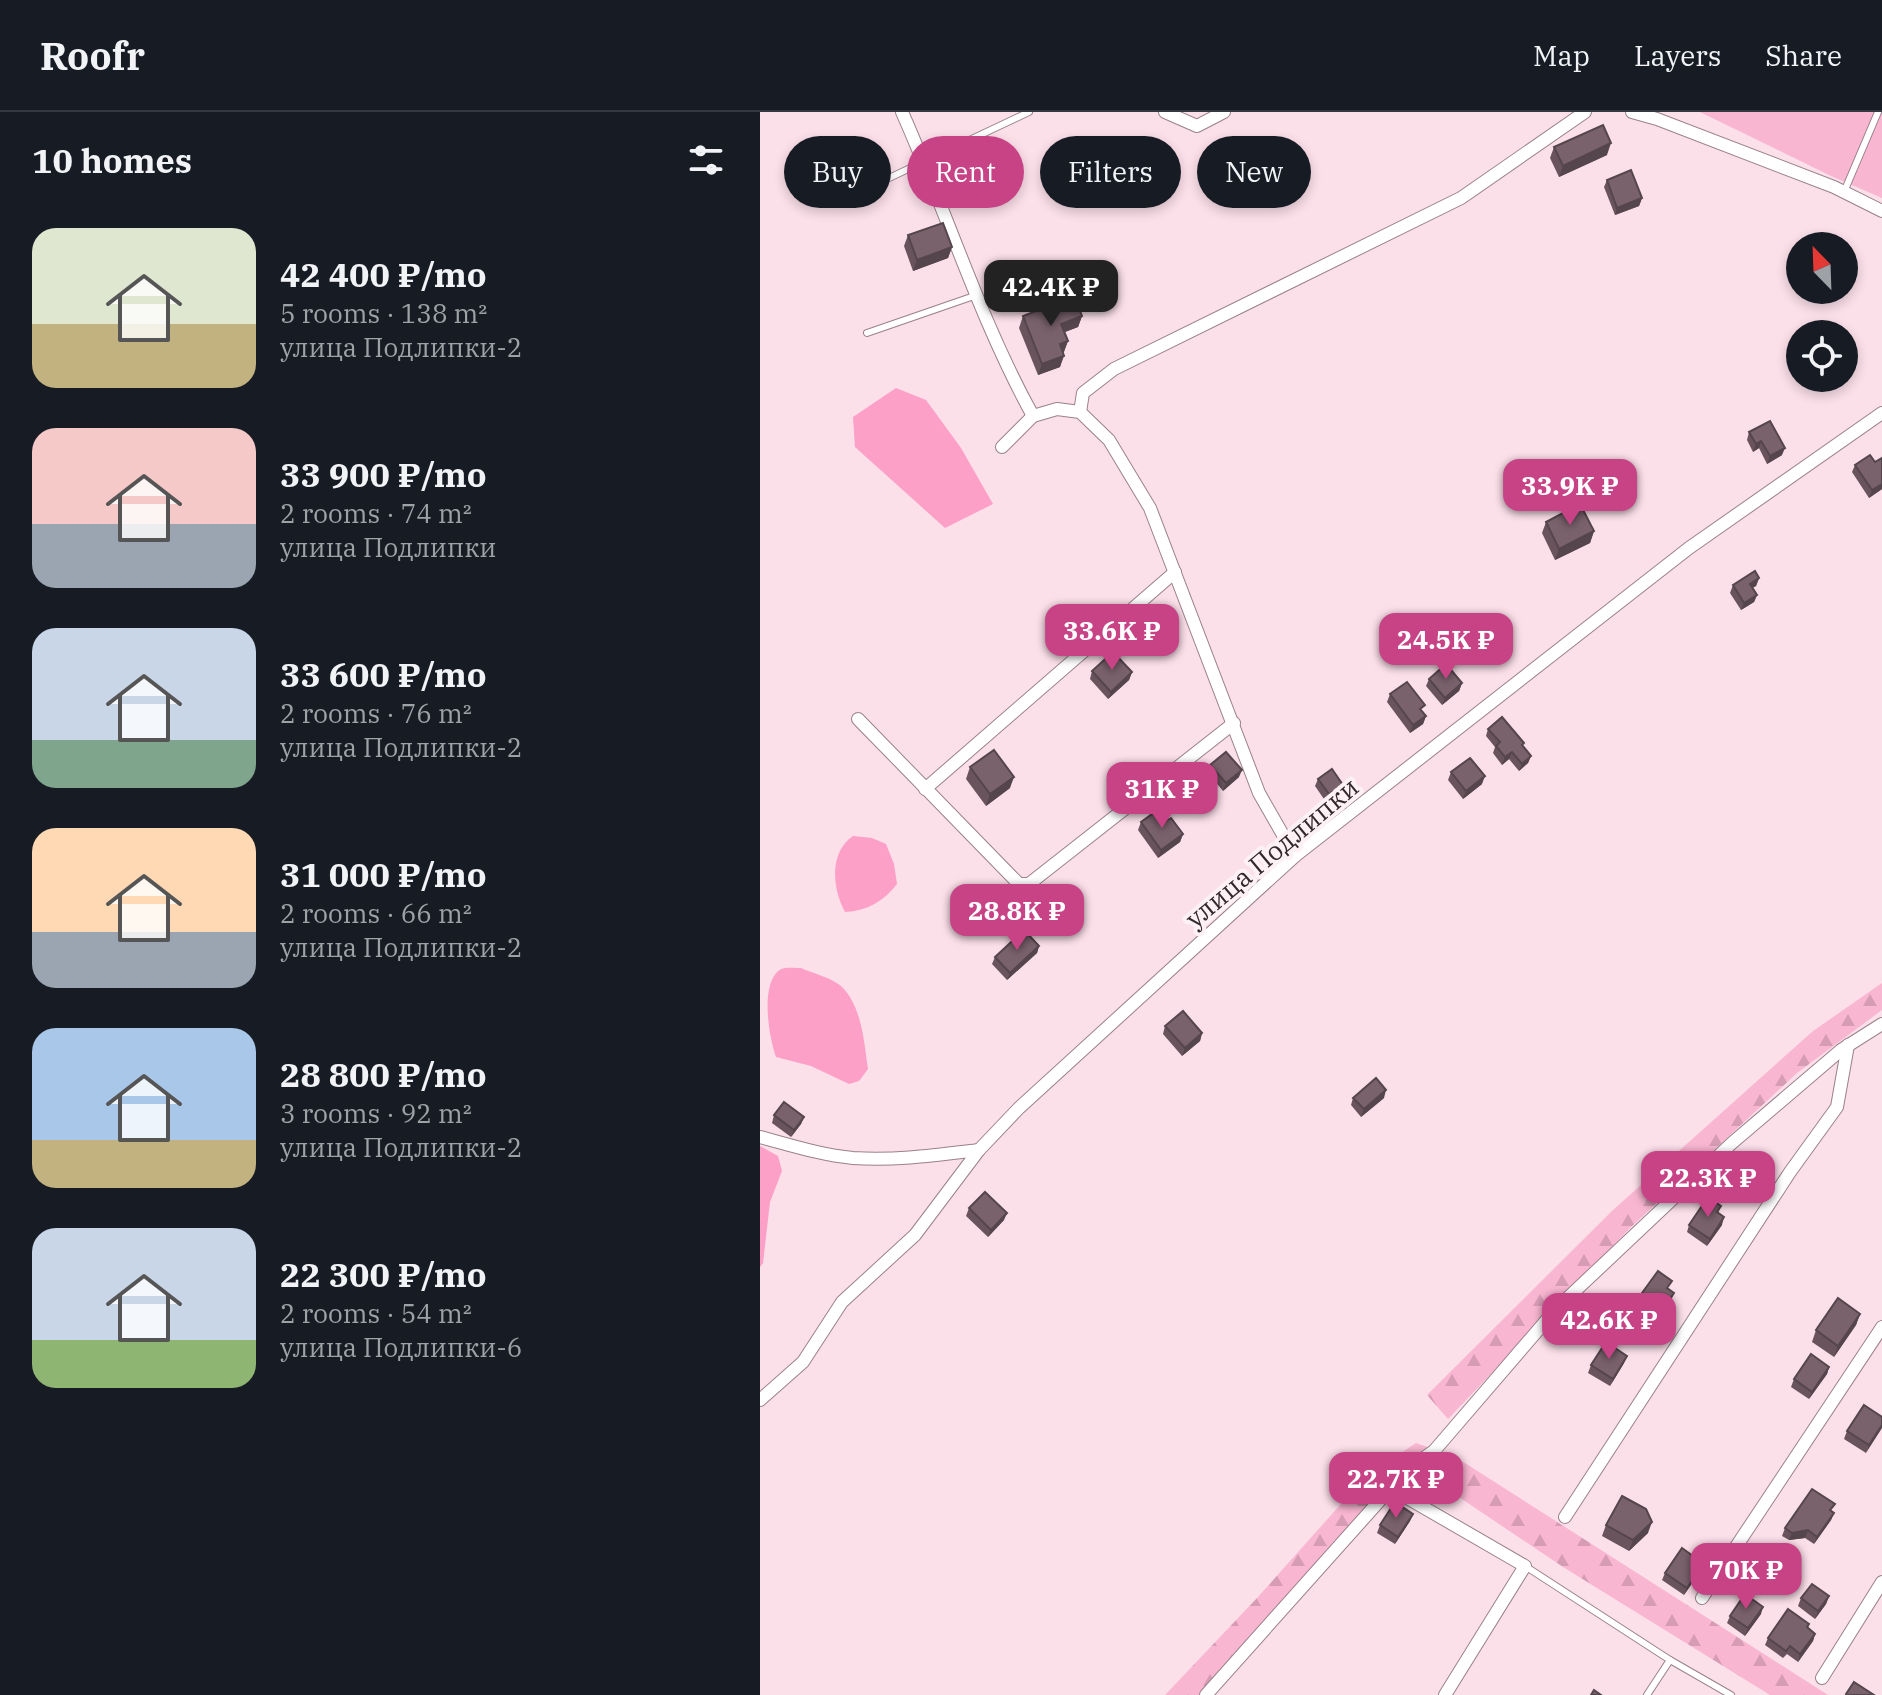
<!DOCTYPE html>
<html lang="en">
<head>
<meta charset="utf-8">
<style>
  :root { --surface:#171b24; --page:#242831; --text:#f1f3f6; --muted:#9ea1a6; --line:#363941; --accent:#c84386 }
  body { margin:0; font-family:"IBM Plex Serif",serif; background:var(--page); color:var(--text); height:100vh; display:flex; flex-direction:column; font-size:30px; white-space:nowrap }
  * { box-sizing:border-box; margin:0 }
  p { font-size:26px; color:var(--muted) }
  .icon { flex:none; width:44px; height:44px; fill:none; stroke:currentColor; stroke-width:2; stroke-linecap:round; stroke-linejoin:round }
  .map { position:relative; flex:1; overflow:hidden }
  .drawer { display:flex; flex-direction:column; background:var(--surface); width:760px }
  .drawer>* { flex:none }
  .top-card { position:absolute; left:24px; top:24px; width:760px; height:72px; display:flex; gap:16px }
  .needle { width:52px; rotate:337deg }
  .buttons { position:absolute; left:1026px; top:120px; display:grid; gap:16px }
  .buttons a { display:grid; place-items:center; width:72px; height:72px; border-radius:50%; background:var(--surface); box-shadow:0 4px 12px #0003; font-size:40px }
  .price { position:absolute; translate:-50% -68px; padding:0 18px; border-radius:16px; background:var(--accent); color:#fff; font-size:26px; line-height:52px; filter:drop-shadow(0 2px 4px #0008) }
  .price::after { content:''; position:absolute; left:50%; top:48px; width:24px; height:18px; margin-left:-12px; background:inherit; clip-path:polygon(0 0,100% 0,50% 100%) }
  .price.selected { background:#222; color:#fff }
  ul { padding:0; list-style:none }
  li { display:flex; align-items:center; gap:24px; height:200px; padding:0 32px }
  li span { display:grid; place-items:center; flex:none; width:224px; height:160px; border-radius:24px; color:#555 }
  li>.icon { margin-inline-start:auto }
  span .icon { width:96px; height:96px; fill:#fffc; stroke-width:1 }
  li b { font-size:34px }
  h2 { display:flex; justify-content:space-between; align-items:center; height:96px; padding:0 32px; font-size:34px }
  .pill { padding:0 28px; border-radius:36px; background:var(--surface); box-shadow:0 4px 12px #0003; font-size:28px; line-height:72px }
  .pill.selected { background:var(--accent); color:#fff }
  header { display:flex; align-items:center; gap:48px; box-sizing:border-box; height:112px; padding:0 40px; background:var(--surface); border-bottom:2px solid var(--line) }
  header strong { font-size:38px }
  nav { display:flex; gap:44px; margin-inline-start:auto; font-size:28px }
  main { display:flex; flex:1; min-height:0 }
  .map>svg:first-child { display:block }
  .forest { fill:url(#forest-firs) }
  .garden { fill:#f9b6d1 }
  .water { fill:#fda0c7 }
  .lines { fill:none; stroke-linecap:round; stroke-linejoin:round }
  .service-casing { stroke:#9a818b; stroke-width:8 }
  .minor-casing { stroke:#9a818b; stroke-width:14 }
  .service { stroke:#fff; stroke-width:6 }
  .minor { stroke:#fff; stroke-width:12 }
  .wall { fill:#69545d }
  .shaded-wall { fill:#55454c }
  .building { fill:#7a626c; stroke:#55454c; stroke-width:2 }
  .labels { text-anchor:middle; stroke-width:8; stroke-linejoin:round; paint-order:stroke }
  .street-label { font-size:26px; fill:#32282c; stroke:#fdf1f6 }
</style>
</head>
<body>
<header>
<strong>Roofr</strong>
<nav><a>Map</a><a>Layers</a><a>Share</a></nav>
</header>
<main>
<section class="drawer">
<h2>10 homes<svg class="icon" aria-label="filters" viewBox="0 0 24 24"><path d="M4 7h16M4 17h16"/><circle cx="9" cy="7" r="2"/><circle cx="15" cy="17" r="2"/></svg></h2>
<ul>
<li><span style="background:linear-gradient(#dfe7d0 60%,#c2b280 0)"><svg class="icon" aria-label="home" viewBox="0 0 24 24"><path d="M3 11l9-7 9 7M6 9v11h12V9"/></svg></span><div><b>42 400 ₽/mo</b><p>5 rooms · 138 m²</p><p>улица Подлипки-2</p></div></li>
<li><span style="background:linear-gradient(#f6c9c9 60%,#9aa5b1 0)"><svg class="icon" aria-label="home" viewBox="0 0 24 24"><path d="M3 11l9-7 9 7M6 9v11h12V9"/></svg></span><div><b>33 900 ₽/mo</b><p>2 rooms · 74 m²</p><p>улица Подлипки</p></div></li>
<li><span style="background:linear-gradient(#c9d6e8 70%,#7fa58c 0)"><svg class="icon" aria-label="home" viewBox="0 0 24 24"><path d="M3 11l9-7 9 7M6 9v11h12V9"/></svg></span><div><b>33 600 ₽/mo</b><p>2 rooms · 76 m²</p><p>улица Подлипки-2</p></div></li>
<li><span style="background:linear-gradient(#ffd9b3 65%,#9aa5b1 0)"><svg class="icon" aria-label="home" viewBox="0 0 24 24"><path d="M3 11l9-7 9 7M6 9v11h12V9"/></svg></span><div><b>31 000 ₽/mo</b><p>2 rooms · 66 m²</p><p>улица Подлипки-2</p></div></li>
<li><span style="background:linear-gradient(#a9c7e8 70%,#c2b280 0)"><svg class="icon" aria-label="home" viewBox="0 0 24 24"><path d="M3 11l9-7 9 7M6 9v11h12V9"/></svg></span><div><b>28 800 ₽/mo</b><p>3 rooms · 92 m²</p><p>улица Подлипки-2</p></div></li>
<li><span style="background:linear-gradient(#c9d6e8 70%,#8fb573 0)"><svg class="icon" aria-label="home" viewBox="0 0 24 24"><path d="M3 11l9-7 9 7M6 9v11h12V9"/></svg></span><div><b>22 300 ₽/mo</b><p>2 rooms · 54 m²</p><p>улица Подлипки-6</p></div></li>
</ul>
</section>
<div class="map">
<svg width="1122" height="1583" viewBox="0 0 1122 1583">
  <defs>
    <pattern id="forest-firs" width="22" height="20" patternUnits="userSpaceOnUse" patternTransform="scale(2)"><rect width="22" height="20" fill="#f9b6d1"/><path d="M5 1l3.5 6h-7zM16 11l3.5 6h-7z" fill="#d69cb4"/></pattern>
  </defs>
  <rect width="100%" height="100%" fill="#fbdfe9"/>
  <!-- forest -->
  <g class="forest">
    <path d="M1122,871V898L1037,961L870,1116L688,1307L667,1283L853,1098L1053,919Z"/>
    <path d="M656,1331L697,1346L1068,1583H1010L803,1455L675,1369L642,1356L439,1583H405L497,1486L606,1364Z"/>
  </g>
  <!-- garden -->
  <path class="garden" d="M940,0H1122V86L1071,64Z"/>
  <!-- water -->
  <g class="water">
    <path d="M136,276L166,288L201,336L233,392L185,416L95,335L93,305Z"/>
    <path d="M93,724L112,726L126,732L134,752L137,772C124,789 107,799 85,800C72,776 69,740 93,724Z"/>
    <path d="M41,856C52,861 72,866 81,874C102,894 104,930 108,957L99,969L89,972L51,954L16,945C8,922 0,869 21,857C26,855 35,856 41,856Z"/>
    <path d="M0,1034L18,1044L22,1059L10,1090L3,1151L0,1155Z"/>
  </g>
  <g class="lines">
    <!-- service casing -->
    <g class="service-casing">
      <g id="service">
        <path d="M1084,80L1118,0"/>
        <path d="M91,84L269,0"/>
        <path d="M107,221L217,183"/>
        <path d="M765,1454L910,1548L887,1583"/>
        <path d="M910,1548L971,1583"/>
      </g>
    </g>
    <!-- minor casing -->
    <g class="minor-casing">
      <g id="minor">
        <path d="M142,0C187,101 220,208 273,304"/>
        <path d="M405,0L437,14L464,0"/>
        <path d="M872,0L897,7L1074,75L1122,99"/>
        <path d="M320,300L323,281L354,257L701,86L825,0"/>
        <path d="M242,335L273,304L297,297L320,300L349,328L390,396L499,681L535,744"/>
        <path d="M98,607L259,772H269L474,611"/>
        <path d="M165,677L415,460"/>
        <path d="M0,1025C30,1033 61,1043 93,1046C135,1049 177,1043 219,1038"/>
        <path d="M0,1288L43,1250L82,1190L155,1123L219,1038L259,996L535,744L929,436L1122,301"/>
        <path d="M630,1376L765,1454L685,1583"/>
        <path d="M805,1405L1030,1060L1077,995L1088,933"/>
        <path d="M942,1486L1122,1215"/>
        <path d="M1062,1566L1122,1470"/>
        <path d="M446,1583L647,1358L674,1339L797,1196L972,1031L1081,938L1122,912"/>
      </g>
    </g>
    <!-- service -->
    <use href="#service" class="service"/>
    <!-- minor -->
    <use href="#minor" class="minor"/>
  </g>
  <!-- wall -->
  <g class="wall">
    <path d="M794,35L847,43L799,65L790,46Z"/>
    <path d="M847,68L882,86L879,94L855,103L844,75Z"/>
    <path d="M148,123L192,135L188,146L153,159L144,134Z"/>
    <path d="M263,204H322L318,215L305,220L308,229L303,241L300,255L278,263L259,216Z"/>
    <path d="M989,320L1022,343L1007,352L999,336L993,340L987,328Z"/>
    <path d="M1122,346V377L1109,386L1092,360L1095,353L1115,350Z"/>
    <path d="M786,410L834,419L830,431L795,448L782,421Z"/>
    <path d="M999,466L996,474L992,476L997,483L994,490L981,498L970,481L973,473Z"/>
    <path d="M332,559L372,560L369,568L348,587L330,567Z"/>
    <path d="M669,567L702,571L699,579L682,593L666,574Z"/>
    <path d="M630,582L662,600L666,604L663,612L650,621L627,590Z"/>
    <path d="M728,617L763,634L771,644L768,651L759,659L749,647L742,653L733,641L735,635L726,624Z"/>
    <path d="M450,653L479,665L463,679L448,661Z"/>
    <path d="M210,655L250,676L226,694L206,667Z"/>
    <path d="M691,660L722,672L703,687L688,668Z"/>
    <path d="M558,667L583,673L580,681L566,690L555,674Z"/>
    <path d="M381,710L403,711L423,722L420,730L398,746L378,718Z"/>
    <path d="M279,834L277,841L247,868L232,852L235,845Z"/>
    <path d="M405,914L442,921L440,929L422,944L403,922Z"/>
    <path d="M593,986H624L601,1005L591,993Z"/>
    <path d="M14,1003L44,1005L41,1012L31,1025L12,1011Z"/>
    <path d="M961,1094L958,1101L962,1113L947,1134L927,1120L929,1113Z"/>
    <path d="M209,1096L244,1108L228,1125L206,1104Z"/>
    <path d="M909,1177L914,1181L911,1188L900,1204L879,1189L882,1181Z"/>
    <path d="M1100,1202L1096,1213L1074,1245L1052,1230L1056,1218Z"/>
    <path d="M864,1251L850,1274L828,1261L831,1253Z"/>
    <path d="M1069,1255L1067,1262L1049,1287L1031,1275L1034,1267Z"/>
    <path d="M1122,1305L1106,1341L1084,1327L1087,1319Z"/>
    <path d="M1072,1399L1074,1401L1071,1408L1054,1432L1045,1426L1029,1428L1022,1424L1025,1416Z"/>
    <path d="M653,1402L650,1409L635,1432L617,1421L620,1413Z"/>
    <path d="M846,1413L888,1421L869,1439L842,1424Z"/>
    <path d="M905,1461L937,1464L924,1483L902,1468Z"/>
    <path d="M1069,1484L1066,1492L1055,1507L1038,1494L1041,1486Z"/>
    <path d="M1001,1502L985,1524L967,1511L970,1504Z"/>
    <path d="M1049,1512L1048,1516L1055,1522L1053,1529L1038,1550L1027,1542L1023,1546L1005,1533L1008,1526Z"/>
  </g>
  <!-- shaded-wall -->
  <g class="shaded-wall">
    <path d="M851,31L847,43L799,65L803,54Z"/>
    <path d="M882,86L879,94L855,103L857,96Z"/>
    <path d="M192,135L188,146L153,159L157,148Z"/>
    <path d="M322,204L318,215L297,223L301,212Z"/>
    <path d="M308,229L304,240L296,243L300,232Z"/>
    <path d="M304,244L300,255L278,263L282,252Z"/>
    <path d="M1001,329L999,336L993,340L996,332Z"/>
    <path d="M1025,336L1022,343L1007,352L1010,344Z"/>
    <path d="M1122,372V377L1109,386L1112,378Z"/>
    <path d="M834,419L830,431L795,448L799,437Z"/>
    <path d="M999,466L996,474L987,479L990,472Z"/>
    <path d="M997,483L994,490L981,498L984,491Z"/>
    <path d="M372,560L369,568L348,587L351,580Z"/>
    <path d="M702,571L699,579L682,593L685,586Z"/>
    <path d="M666,604L663,612L650,621L653,613Z"/>
    <path d="M752,640L749,647L742,653L745,645Z"/>
    <path d="M771,644L768,651L759,659L762,652Z"/>
    <path d="M482,658L479,665L463,679L466,671Z"/>
    <path d="M725,664L722,672L703,687L706,679Z"/>
    <path d="M254,665L250,676L226,694L230,682Z"/>
    <path d="M583,673L580,681L566,690L569,682Z"/>
    <path d="M423,722L420,730L398,746L401,738Z"/>
    <path d="M279,834L277,841L247,868L250,861Z"/>
    <path d="M442,921L440,929L422,944L425,936Z"/>
    <path d="M626,978L624,986L601,1005L604,997Z"/>
    <path d="M44,1005L41,1012L31,1025L34,1018Z"/>
    <path d="M247,1101L244,1108L228,1125L231,1118Z"/>
    <path d="M964,1105L962,1113L947,1134L950,1127Z"/>
    <path d="M914,1181L911,1188L900,1204L903,1197Z"/>
    <path d="M1100,1202L1096,1213L1074,1245L1078,1234Z"/>
    <path d="M867,1244L864,1251L850,1274L853,1267Z"/>
    <path d="M1069,1255L1067,1262L1049,1287L1052,1280Z"/>
    <path d="M1122,1313V1316L1106,1341L1109,1333Z"/>
    <path d="M1074,1401L1071,1408L1054,1432L1057,1425Z"/>
    <path d="M653,1402L650,1409L635,1432L638,1425Z"/>
    <path d="M892,1410L888,1421L869,1439L873,1428Z"/>
    <path d="M1048,1418L1045,1426L1029,1428L1032,1421Z"/>
    <path d="M940,1457L937,1464L924,1483L927,1476Z"/>
    <path d="M1069,1484L1066,1492L1055,1507L1058,1499Z"/>
    <path d="M1003,1495L1001,1502L985,1524L988,1516Z"/>
    <path d="M1055,1522L1053,1529L1038,1550L1040,1542Z"/>
  </g>
  <!-- building -->
  <g class="building">
    <path d="M843,13L851,31L803,54L794,35Z"/>
    <path d="M871,58L882,86L857,96L847,68Z"/>
    <path d="M183,111L192,135L157,148L148,123Z"/>
    <path d="M314,184L322,204L301,212L308,229L300,232L304,244L282,252L263,204Z"/>
    <path d="M1010,309L1025,336L1010,344L1001,329L996,332L989,320Z"/>
    <path d="M1110,343L1115,350L1122,346V372L1112,378L1095,353Z"/>
    <path d="M820,392L834,419L799,437L786,410Z"/>
    <path d="M995,459L999,466L990,472L997,483L984,491L973,473Z"/>
    <path d="M353,540L372,560L351,580L332,559Z"/>
    <path d="M686,552L702,571L685,586L669,567Z"/>
    <path d="M647,570L665,593L660,597L666,604L653,613L630,582Z"/>
    <path d="M742,605L764,631L762,633L771,644L762,652L752,640L745,645L736,634L740,630L728,617Z"/>
    <path d="M234,638L254,665L230,682L210,655Z"/>
    <path d="M466,640L482,658L466,671L450,653Z"/>
    <path d="M710,646L725,664L706,679L691,660Z"/>
    <path d="M572,657L583,673L569,682L558,667Z"/>
    <path d="M395,700L403,711L411,706L423,722L401,738L381,710Z"/>
    <path d="M264,818L279,834L250,861L235,845Z"/>
    <path d="M423,899L442,921L425,936L405,914Z"/>
    <path d="M616,966L626,978L604,997L593,986Z"/>
    <path d="M24,990L44,1005L34,1018L14,1003Z"/>
    <path d="M225,1080L247,1101L231,1118L209,1096Z"/>
    <path d="M948,1085L961,1094L957,1100L964,1105L950,1127L929,1113Z"/>
    <path d="M898,1159L912,1169L907,1176L914,1181L903,1197L882,1181Z"/>
    <path d="M1078,1186L1100,1202L1078,1234L1056,1218Z"/>
    <path d="M846,1230L867,1244L853,1267L831,1253Z"/>
    <path d="M1051,1242L1069,1255L1052,1280L1034,1267Z"/>
    <path d="M1104,1293L1122,1305V1313L1109,1333L1087,1319Z"/>
    <path d="M1052,1377L1075,1392L1070,1398L1074,1401L1057,1425L1048,1418L1032,1421L1025,1416Z"/>
    <path d="M862,1384L886,1397L892,1410L873,1428L846,1413Z"/>
    <path d="M635,1390L653,1402L638,1425L620,1413Z"/>
    <path d="M922,1436L937,1447L933,1453L940,1457L927,1476L905,1461Z"/>
    <path d="M1052,1472L1069,1484L1058,1499L1041,1486Z"/>
    <path d="M985,1482L1003,1495L988,1516L970,1504Z"/>
    <path d="M1028,1497L1049,1512L1047,1515L1055,1522L1040,1542L1030,1534L1026,1539L1008,1526Z"/>
    <path d="M1094,1570L1114,1583H1087L1086,1582Z"/>
    <path d="M834,1578L841,1583H831Z"/>
  </g>
  <g class="labels">
    <!-- street labels -->
    <g class="street-label">
      <text transform="translate(512 741) rotate(-40)" y="9">улица Подлипки</text>
    </g>
  </g>
</svg>
<div class="buttons">
<a><svg class="needle" viewBox="-14 -14 28 28"><path d="M0-13l5 13h-10z" fill="#e53935"/><path d="M0 13l5-13h-10z" fill="#9ea1a6"/></svg></a>
<a><svg class="icon" aria-label="locate" viewBox="0 0 24 24"><circle cx="12" cy="12" r="6"/><path d="M12 2v4M12 18v4M2 12h4M18 12h4"/></svg></a>
</div>
<b class="price selected" style="left:291px;top:216px">42.4K ₽</b>
<b class="price" style="left:810px;top:415px">33.9K ₽</b>
<b class="price" style="left:352px;top:560px">33.6K ₽</b>
<b class="price" style="left:686px;top:569px">24.5K ₽</b>
<b class="price" style="left:402px;top:718px">31K ₽</b>
<b class="price" style="left:257px;top:840px">28.8K ₽</b>
<b class="price" style="left:948px;top:1107px">22.3K ₽</b>
<b class="price" style="left:849px;top:1249px">42.6K ₽</b>
<b class="price" style="left:636px;top:1408px">22.7K ₽</b>
<b class="price" style="left:986px;top:1499px">70K ₽</b>
<div class="top-card">
<a class="pill">Buy</a>
<a class="pill selected">Rent</a>
<a class="pill">Filters</a>
<a class="pill">New</a>
</div>
</div>
</main>
</body>
</html>
